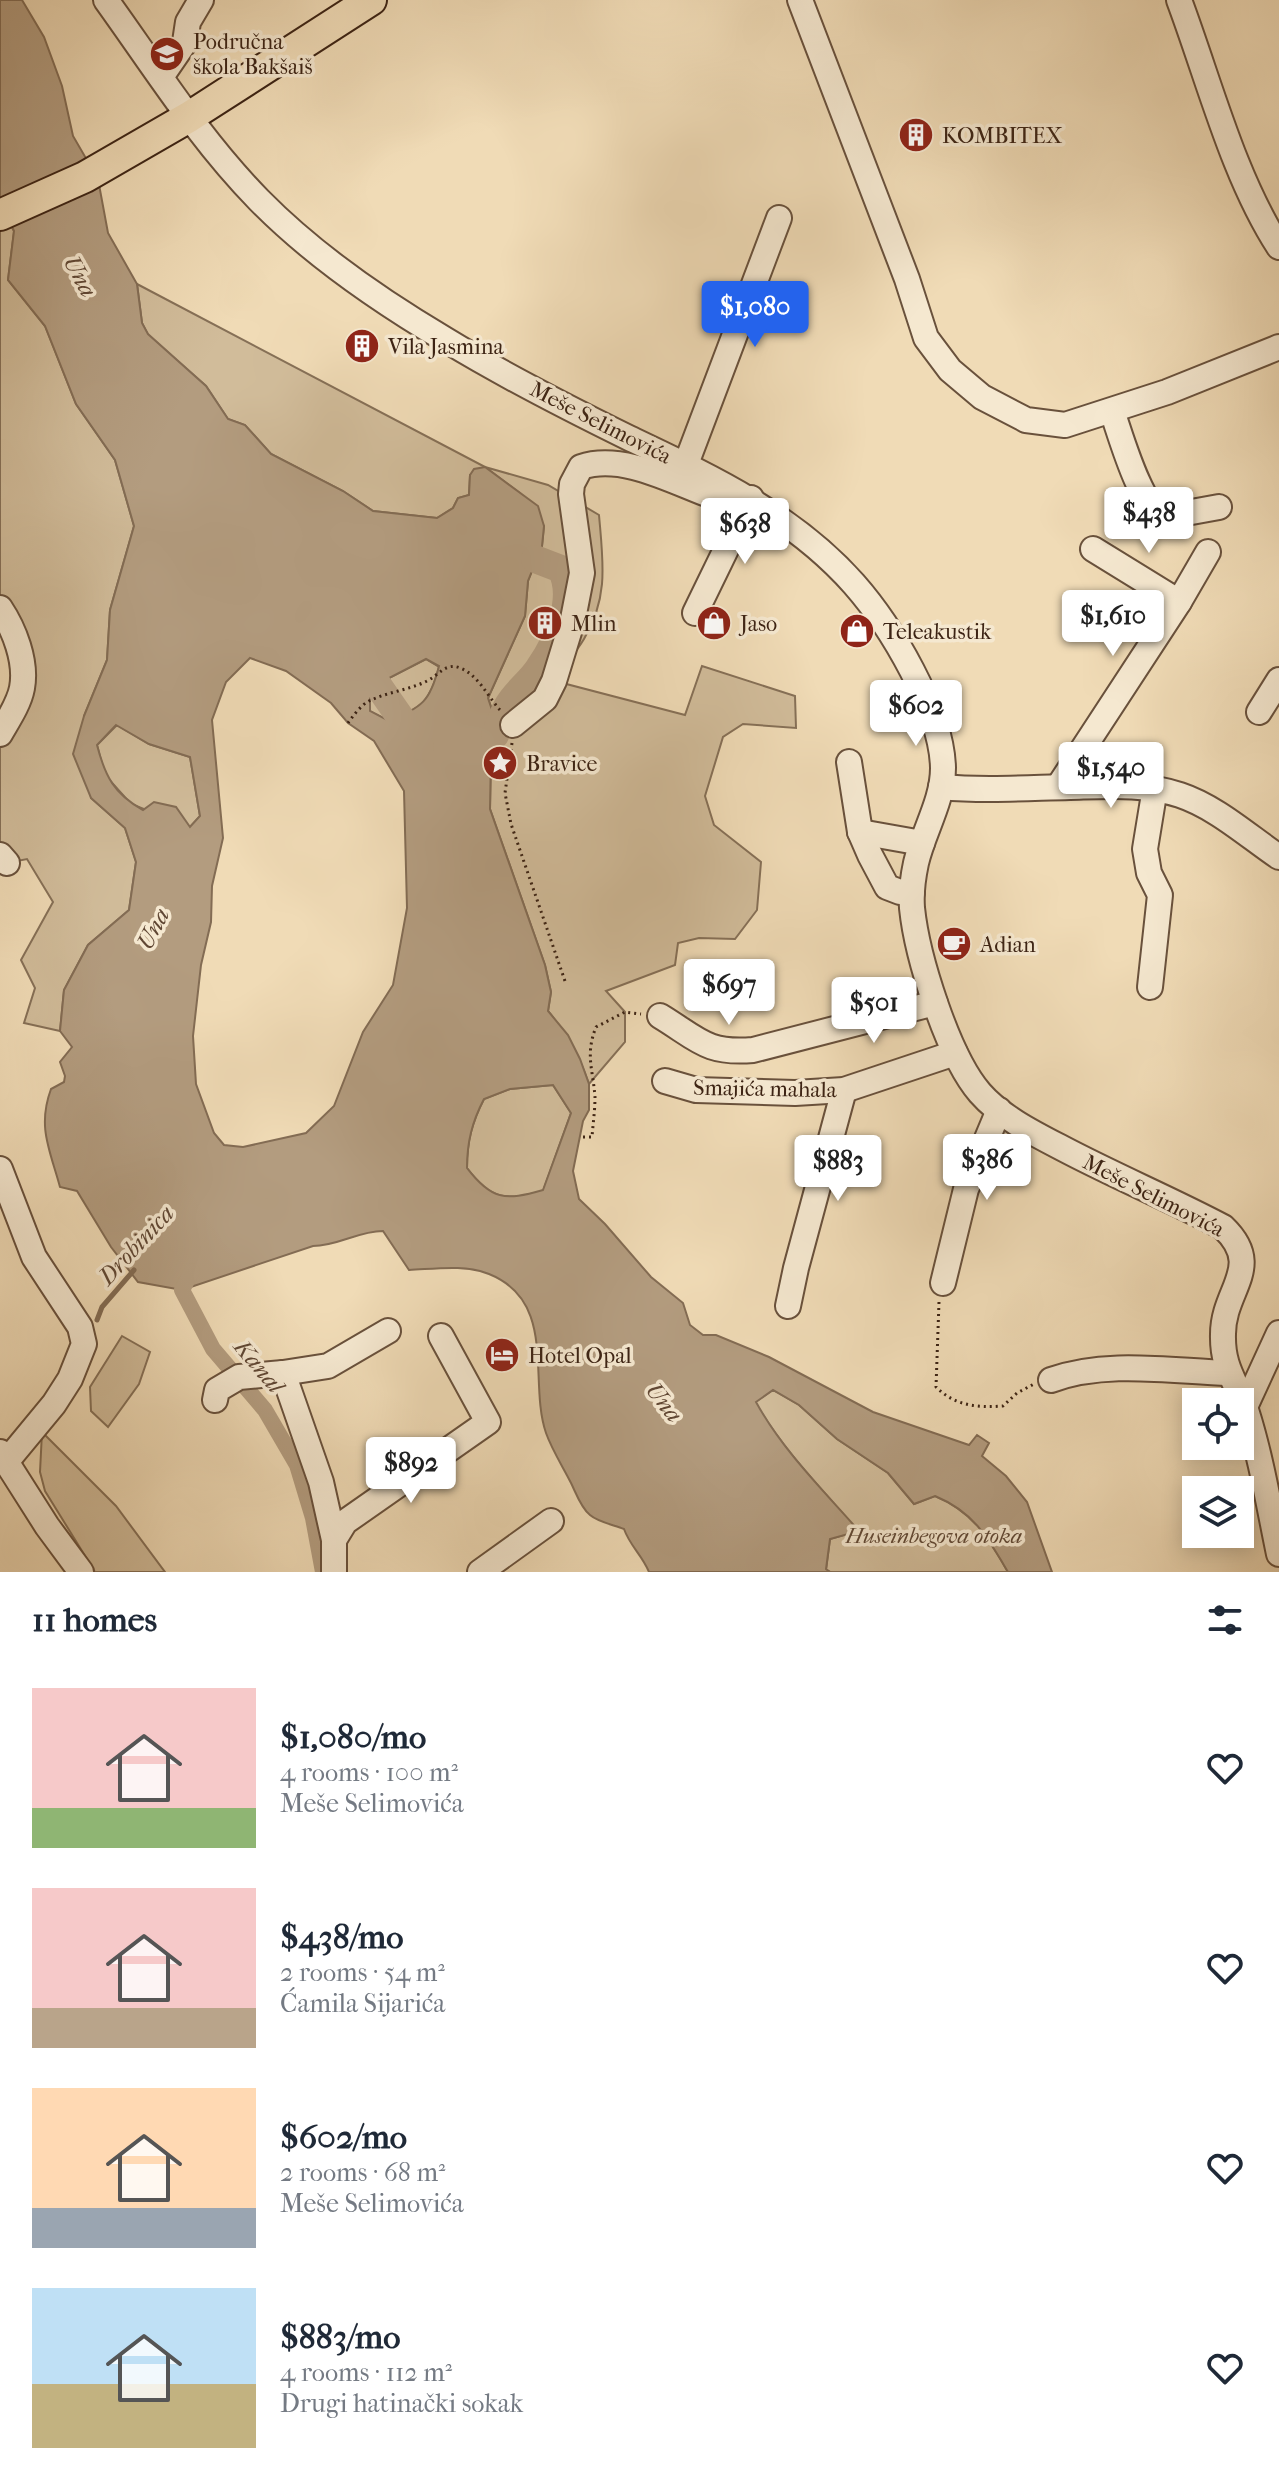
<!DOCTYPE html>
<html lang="en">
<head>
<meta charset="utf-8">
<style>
  :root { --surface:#fff; --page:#f2f2f3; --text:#1f2937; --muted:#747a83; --accent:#2563eb }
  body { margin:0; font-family:"IM FELL French Canon",serif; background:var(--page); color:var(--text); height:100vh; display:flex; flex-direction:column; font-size:30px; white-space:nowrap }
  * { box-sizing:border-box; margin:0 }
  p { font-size:26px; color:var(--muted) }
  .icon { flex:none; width:44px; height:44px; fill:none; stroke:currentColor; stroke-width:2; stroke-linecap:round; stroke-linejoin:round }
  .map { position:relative; height:1572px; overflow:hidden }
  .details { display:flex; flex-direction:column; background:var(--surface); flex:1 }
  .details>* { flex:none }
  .fabs { position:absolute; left:1182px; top:1388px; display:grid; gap:16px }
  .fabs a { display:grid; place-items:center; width:72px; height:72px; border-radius:0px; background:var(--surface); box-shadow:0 4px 20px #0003; font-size:40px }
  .price { position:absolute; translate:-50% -68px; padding:0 18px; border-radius:8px; background:#fff; color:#222; font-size:26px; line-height:52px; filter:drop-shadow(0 2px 4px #0008) }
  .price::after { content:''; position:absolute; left:50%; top:48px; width:24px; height:18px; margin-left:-12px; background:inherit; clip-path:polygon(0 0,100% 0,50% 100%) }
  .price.current { background:var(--accent); color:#fff }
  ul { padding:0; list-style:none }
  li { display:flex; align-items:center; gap:24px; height:200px; padding:0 32px }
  li span { display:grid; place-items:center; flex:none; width:224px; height:160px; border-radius:0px; color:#555 }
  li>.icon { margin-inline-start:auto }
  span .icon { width:96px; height:96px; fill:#fffc; stroke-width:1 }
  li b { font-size:34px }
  h2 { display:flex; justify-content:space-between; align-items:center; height:96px; padding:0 32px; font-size:34px }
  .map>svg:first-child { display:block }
  .green { fill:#d1bc9a; stroke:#867057; stroke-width:2 }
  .water { fill:#b39c7f; stroke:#836c54; stroke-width:2; fill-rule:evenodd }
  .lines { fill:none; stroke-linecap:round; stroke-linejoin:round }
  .stream { stroke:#836c54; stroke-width:5 }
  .canal { stroke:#b39c7f; stroke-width:16 }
  .river { stroke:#b39c7f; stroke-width:28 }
  .minor-casing { stroke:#69513c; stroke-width:28 }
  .major-casing { stroke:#3c2314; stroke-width:34 }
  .path { stroke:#3c2314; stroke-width:3; stroke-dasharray:2 4; stroke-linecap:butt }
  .minor { stroke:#f5e8d0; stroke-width:24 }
  .major { stroke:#f0dbb6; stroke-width:30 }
  .labels { text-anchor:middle; stroke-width:7; stroke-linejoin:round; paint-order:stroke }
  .poi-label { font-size:22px; fill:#3c2314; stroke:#f5e8d0; text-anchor:start }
  .street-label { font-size:22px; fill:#3c2314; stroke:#f5e8d0 }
  .park-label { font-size:22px; font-style:italic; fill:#614936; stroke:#f5e8d0 }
  .water-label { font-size:24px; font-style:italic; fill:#604734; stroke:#f5e8d0 }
</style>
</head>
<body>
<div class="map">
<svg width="1279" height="1572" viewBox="0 0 1279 1572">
  <rect width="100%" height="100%" fill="#f0dbb6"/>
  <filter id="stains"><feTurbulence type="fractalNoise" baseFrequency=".0025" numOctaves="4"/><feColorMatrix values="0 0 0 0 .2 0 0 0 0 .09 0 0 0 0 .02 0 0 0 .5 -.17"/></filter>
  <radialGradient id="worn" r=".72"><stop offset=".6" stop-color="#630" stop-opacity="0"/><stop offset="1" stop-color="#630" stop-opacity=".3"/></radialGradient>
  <!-- green -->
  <g class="green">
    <path d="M0,204L14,231L8,280L45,326L76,404L115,460L134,526L110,610L107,660L84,716L91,798L125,828L136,862L129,910L88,945L64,990L60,1031L24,1023L35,988L21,960L53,902L27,859L7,863L0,855V734L22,687L0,608Z"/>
    <path d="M137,284L485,467L548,485L599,515C603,562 609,597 584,639C575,654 563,667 555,681L685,715L702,666L795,696L796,728L743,724L723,737L705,796L714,825L761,862L757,910L735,939L699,938L678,943L675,965L606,991L625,1012V1042L589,1084C579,1055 567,1034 548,1011L551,992L545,965L490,809L491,755L496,741L493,713L488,698L525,616L528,581L542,546L544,526L521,494L485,467L470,475L469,495L458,498L453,508L437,518L373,511L343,491L271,454L245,425L228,419L206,386L148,335L142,323Z"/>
    <path d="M426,659L439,667C429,703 424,706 389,721L369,711L370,693L387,679Z"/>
    <path d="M117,725L149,744L190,757L200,816L190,827L131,804L105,775L97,745Z"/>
    <path d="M553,1085L571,1113L543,1191C505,1201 492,1200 467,1168C467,1142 472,1122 484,1099L510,1089Z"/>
    <path d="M122,1336L150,1352L139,1384L108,1427L91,1411L90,1387Z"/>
    <path d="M773,1390L799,1405L837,1439L888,1473L914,1504L935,1496C974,1512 988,1538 1008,1572H830L826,1570L830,1539L858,1531C822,1489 783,1450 755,1402Z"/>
    <path d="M42,1432L116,1506L165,1572H95L45,1491L40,1472Z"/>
  </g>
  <!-- water -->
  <path class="water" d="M0,0H22L44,37L62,86L73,136L98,179L108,233L137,284L142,323L148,334L206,386L228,419L245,425L271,454L343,491L373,511L437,518L453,508L458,498L469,495L470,475L474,469L485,467L538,506L544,526L542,546L528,581L525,616L488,698L493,713L496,741L491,755L490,809L545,965L551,992L548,1011L568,1035L580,1059L589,1084V1110L583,1121L573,1171L579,1199L605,1224L651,1277L683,1303L690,1325L703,1335H716L769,1357L873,1412L969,1445L977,1435L989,1443L982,1456L1006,1476L1027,1502L1052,1572H1008C988,1538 974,1512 935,1496L914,1504L888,1473L837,1439L799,1405L773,1390L756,1402C783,1451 822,1489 859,1531L830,1539L826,1569L830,1572H649C642,1555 630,1546 624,1529C614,1525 598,1522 590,1515C581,1508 576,1493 571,1483C563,1467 552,1450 546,1433C528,1381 558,1302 489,1274C465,1264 434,1269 409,1270L383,1231C358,1231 338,1246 313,1246L182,1290L138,1282L111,1247L77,1191L60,1187C50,1150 37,1127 51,1089L64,1082L65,1076L60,1062L72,1047L60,1031L64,990L88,945L129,910L136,862L125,828L91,798L73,754L84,716L107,660L110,610L134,526L115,460L76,404L45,326L8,280L14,231L0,204ZM250,658L286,671L331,703L348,723L374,741L404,791L407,908L393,985L363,1032L334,1106L306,1133L243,1147L224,1145L214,1133L196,1084L193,1036L201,965L211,922L212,886L223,838L212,720L226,682ZM426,659L439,666C430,702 423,706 389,721L370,711V693L387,679ZM116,725L149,744L190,757L200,816L190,827L176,807L154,802L143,810C114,794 105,776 97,745ZM553,1085L571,1113L543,1190C505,1201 491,1200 467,1168C467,1142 472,1122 484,1099L510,1089Z"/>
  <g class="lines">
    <!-- stream -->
    <path class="stream" d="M97,1320L102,1307L134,1270"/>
    <!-- canal -->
    <path class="canal" d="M192,1271L182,1290L213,1349L265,1410L297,1465L313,1518L323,1572"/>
    <!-- river -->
    <g class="river">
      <path d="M357,655L420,746"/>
      <path d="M495,735C499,726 502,716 507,707C515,692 530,682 539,668C557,642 577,599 561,569L535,559"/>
    </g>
    <!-- minor casing -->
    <g class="minor-casing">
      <g id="minor">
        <path d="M106,0C155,68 200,140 259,200C313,255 380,301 446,340C505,376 568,408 629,438C711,477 793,515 854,584C891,626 942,711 943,768C943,801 923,832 916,863C913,877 911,894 912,908C917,957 948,1056 980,1093C1001,1117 1033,1133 1062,1148C1115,1176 1170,1199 1223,1227C1265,1267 1223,1289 1223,1334C1222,1368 1236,1381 1246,1410C1261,1457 1269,1506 1279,1554"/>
        <path d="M800,0L907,279L926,338L950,370L982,397L1026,420L1065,425L1167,392L1279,347"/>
        <path d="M1179,0C1209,80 1233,176 1279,247"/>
        <path d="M161,77L185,42L188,22L201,0"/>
        <path d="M1112,411C1121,436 1140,507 1164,517L1219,507"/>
        <path d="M686,464L779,218"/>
        <path d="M1093,549L1179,602"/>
        <path d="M0,608C14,629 27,661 22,688C19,704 8,720 0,734"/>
        <path d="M695,613L751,498"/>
        <path d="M1259,712L1279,680"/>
        <path d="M513,725L545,699L554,681L573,619L582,573L571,494L572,484L581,467C631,450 693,495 743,506"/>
        <path d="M849,762L860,832L870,855L887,887L900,892H912"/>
        <path d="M941,787C984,791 1027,788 1070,787C1107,786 1145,783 1180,795C1216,807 1248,836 1279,857"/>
        <path d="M1058,787L1179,602L1208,552"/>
        <path d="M860,832L922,843"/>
        <path d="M0,855L7,863"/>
        <path d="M1150,987L1160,895L1149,873L1145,849L1155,788"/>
        <path d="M660,1016C698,1039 706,1054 753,1050L935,1003"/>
        <path d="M665,1081L696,1090L795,1093L844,1090L955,1053"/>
        <path d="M0,1169L34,1257L80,1327L84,1344L70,1379L54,1404L6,1462"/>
        <path d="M943,1283L966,1189L999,1110"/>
        <path d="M788,1306L796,1268L844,1090"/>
        <path d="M283,1373L328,1366L388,1331"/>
        <path d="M1051,1380C1106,1360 1170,1371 1228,1373"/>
        <path d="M215,1400L217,1390L239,1377L283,1373L321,1482L334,1540"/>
        <path d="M1245,1407L1279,1333"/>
        <path d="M0,1452L47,1526L81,1572"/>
        <path d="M334,1572V1540L345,1522L488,1422L441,1336"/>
        <path d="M480,1572L551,1521"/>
      </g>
    </g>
    <!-- major casing -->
    <g class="major-casing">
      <path id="major" d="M0,215L85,177L189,117L371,0"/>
    </g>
    <!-- path -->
    <g class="path">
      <path d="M348,723C353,716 361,705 369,701C387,692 409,690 427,681C439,675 446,662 460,668C479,675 488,698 502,712"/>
      <path d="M512,743L505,793L511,824L566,984"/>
      <path d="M583,1137H592C593,1124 595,1110 595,1097C593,1069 585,1055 596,1027L625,1012L641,1014"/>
      <path d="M939,1302L936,1387C955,1406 978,1408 1003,1406L1017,1393L1034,1384"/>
    </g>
    <!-- minor -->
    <use href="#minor" class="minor"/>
    <!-- major -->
    <use href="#major" class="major"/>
  </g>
  <!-- icons -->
  <defs>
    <g id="school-disc" transform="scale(1.8)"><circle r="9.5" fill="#8f2418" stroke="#f5e8d0"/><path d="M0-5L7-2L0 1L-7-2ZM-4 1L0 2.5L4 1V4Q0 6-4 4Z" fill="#fff"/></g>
    <g id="building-disc" transform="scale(1.8)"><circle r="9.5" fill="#8f2418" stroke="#f5e8d0"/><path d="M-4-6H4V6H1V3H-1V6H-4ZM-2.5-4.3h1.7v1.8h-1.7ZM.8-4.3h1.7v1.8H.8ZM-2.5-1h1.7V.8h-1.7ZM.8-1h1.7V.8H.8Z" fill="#fff"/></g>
    <g id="shop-disc" transform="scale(1.8)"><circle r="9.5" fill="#8f2418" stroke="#f5e8d0"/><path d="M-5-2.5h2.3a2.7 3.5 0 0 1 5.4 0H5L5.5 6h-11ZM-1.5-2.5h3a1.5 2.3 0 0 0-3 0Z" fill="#fff"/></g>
    <g id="sight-disc" transform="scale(1.8)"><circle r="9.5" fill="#8f2418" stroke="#f5e8d0"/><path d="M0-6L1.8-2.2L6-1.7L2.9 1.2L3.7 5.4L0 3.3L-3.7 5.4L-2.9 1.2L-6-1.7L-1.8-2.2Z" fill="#fff"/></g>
    <g id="cafe-disc" transform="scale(1.8)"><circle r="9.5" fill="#8f2418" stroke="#f5e8d0"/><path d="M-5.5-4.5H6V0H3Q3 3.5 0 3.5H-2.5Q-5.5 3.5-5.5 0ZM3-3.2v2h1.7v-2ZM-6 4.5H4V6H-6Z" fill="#fff"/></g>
    <g id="hotel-disc" transform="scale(1.8)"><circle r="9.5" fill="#8f2418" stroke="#f5e8d0"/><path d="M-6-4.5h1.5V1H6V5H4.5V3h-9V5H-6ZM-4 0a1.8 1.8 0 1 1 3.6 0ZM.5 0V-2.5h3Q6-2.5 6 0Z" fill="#fff"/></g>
  </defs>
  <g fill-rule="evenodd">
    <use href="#school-disc" x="167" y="54"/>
    <use href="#building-disc" x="916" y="135"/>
    <use href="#building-disc" x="362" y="346"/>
    <use href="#building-disc" x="545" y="623"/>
    <use href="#shop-disc" x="714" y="623"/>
    <use href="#shop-disc" x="857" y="631"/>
    <use href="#sight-disc" x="500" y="763"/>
    <use href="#cafe-disc" x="954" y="944"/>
    <use href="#hotel-disc" x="502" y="1355"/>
  </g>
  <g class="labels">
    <!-- poi labels -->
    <g class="poi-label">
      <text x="193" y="49">Područna<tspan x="193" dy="25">škola Bakšaiš</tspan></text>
      <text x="942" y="143">KOMBITEX</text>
      <text x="388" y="354">Vila Jasmina</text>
      <text x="571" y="631">Mlin</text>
      <text x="740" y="631">Jaso</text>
      <text x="883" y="639">Teleakustik</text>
      <text x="526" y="771">Bravice</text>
      <text x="980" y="952">Adian</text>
      <text x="528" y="1363">Hotel Opal</text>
    </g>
    <!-- street labels -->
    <g class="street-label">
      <text transform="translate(601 422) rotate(27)" y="8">Meše Selimovića</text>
      <text transform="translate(765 1088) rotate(1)" y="8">Smajića mahala</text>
      <text transform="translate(1154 1195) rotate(27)" y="8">Meše Selimovića</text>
    </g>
    <!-- park labels -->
    <g class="park-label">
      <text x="934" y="1543">Huseinbegova otoka</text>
    </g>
    <!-- water labels -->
    <g class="water-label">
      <text transform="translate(80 276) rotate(62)" y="8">Una</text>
      <text transform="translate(153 929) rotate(-62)" y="8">Una</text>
      <text transform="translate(136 1245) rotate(-47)" y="8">Drobinica</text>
      <text transform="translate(259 1366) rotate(50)" y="8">Kanal</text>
      <text transform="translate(664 1402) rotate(52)" y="8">Una</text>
    </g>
  </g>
  <rect width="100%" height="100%" filter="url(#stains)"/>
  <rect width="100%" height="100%" fill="url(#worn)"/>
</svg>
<div class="fabs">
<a><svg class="icon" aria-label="locate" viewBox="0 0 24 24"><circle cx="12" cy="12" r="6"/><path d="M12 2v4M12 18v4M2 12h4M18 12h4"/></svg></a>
<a><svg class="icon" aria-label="layers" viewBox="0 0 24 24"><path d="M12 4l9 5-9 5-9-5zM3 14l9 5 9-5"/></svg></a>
</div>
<b class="price current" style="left:755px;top:349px">$1,080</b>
<b class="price" style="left:1149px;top:555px">$438</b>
<b class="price" style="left:745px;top:566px">$638</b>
<b class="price" style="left:1113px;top:658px">$1,610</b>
<b class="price" style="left:916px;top:748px">$602</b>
<b class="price" style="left:1111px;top:810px">$1,540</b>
<b class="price" style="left:729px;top:1027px">$697</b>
<b class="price" style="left:874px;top:1045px">$501</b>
<b class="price" style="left:987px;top:1202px">$386</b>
<b class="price" style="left:838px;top:1203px">$883</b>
<b class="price" style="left:411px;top:1505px">$892</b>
</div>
<section class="details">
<h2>11 homes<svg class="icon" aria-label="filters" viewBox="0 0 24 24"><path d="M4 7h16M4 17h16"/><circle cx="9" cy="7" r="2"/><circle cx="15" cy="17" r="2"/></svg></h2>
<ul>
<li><span style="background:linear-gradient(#f6c9c9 75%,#8fb573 0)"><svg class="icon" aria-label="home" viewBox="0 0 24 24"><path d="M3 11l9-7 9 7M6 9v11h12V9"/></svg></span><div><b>$1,080/mo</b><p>4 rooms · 100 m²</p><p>Meše Selimovića</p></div><svg class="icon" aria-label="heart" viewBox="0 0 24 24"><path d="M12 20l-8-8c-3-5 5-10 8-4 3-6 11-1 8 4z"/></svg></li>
<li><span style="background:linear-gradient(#f6c9c9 75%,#b9a48a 0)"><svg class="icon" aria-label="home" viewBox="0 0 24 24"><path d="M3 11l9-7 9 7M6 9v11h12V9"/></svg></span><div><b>$438/mo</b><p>2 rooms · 54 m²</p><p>Ćamila Sijarića</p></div><svg class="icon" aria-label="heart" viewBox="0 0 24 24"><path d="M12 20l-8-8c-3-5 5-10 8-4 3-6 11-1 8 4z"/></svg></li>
<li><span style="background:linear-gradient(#ffd9b3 75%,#9aa5b1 0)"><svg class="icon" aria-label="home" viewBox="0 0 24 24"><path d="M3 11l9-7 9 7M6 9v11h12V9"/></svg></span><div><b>$602/mo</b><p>2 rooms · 68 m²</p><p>Meše Selimovića</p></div><svg class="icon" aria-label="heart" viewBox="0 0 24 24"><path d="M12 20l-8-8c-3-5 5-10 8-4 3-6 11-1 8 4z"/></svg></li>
<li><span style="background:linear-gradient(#bfe0f5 60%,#c2b280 0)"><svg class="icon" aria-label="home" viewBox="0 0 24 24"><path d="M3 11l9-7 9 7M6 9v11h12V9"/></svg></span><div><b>$883/mo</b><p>4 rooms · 112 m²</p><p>Drugi hatinački sokak</p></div><svg class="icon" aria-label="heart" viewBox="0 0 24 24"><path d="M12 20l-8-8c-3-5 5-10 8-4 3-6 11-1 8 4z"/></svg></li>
</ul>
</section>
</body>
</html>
